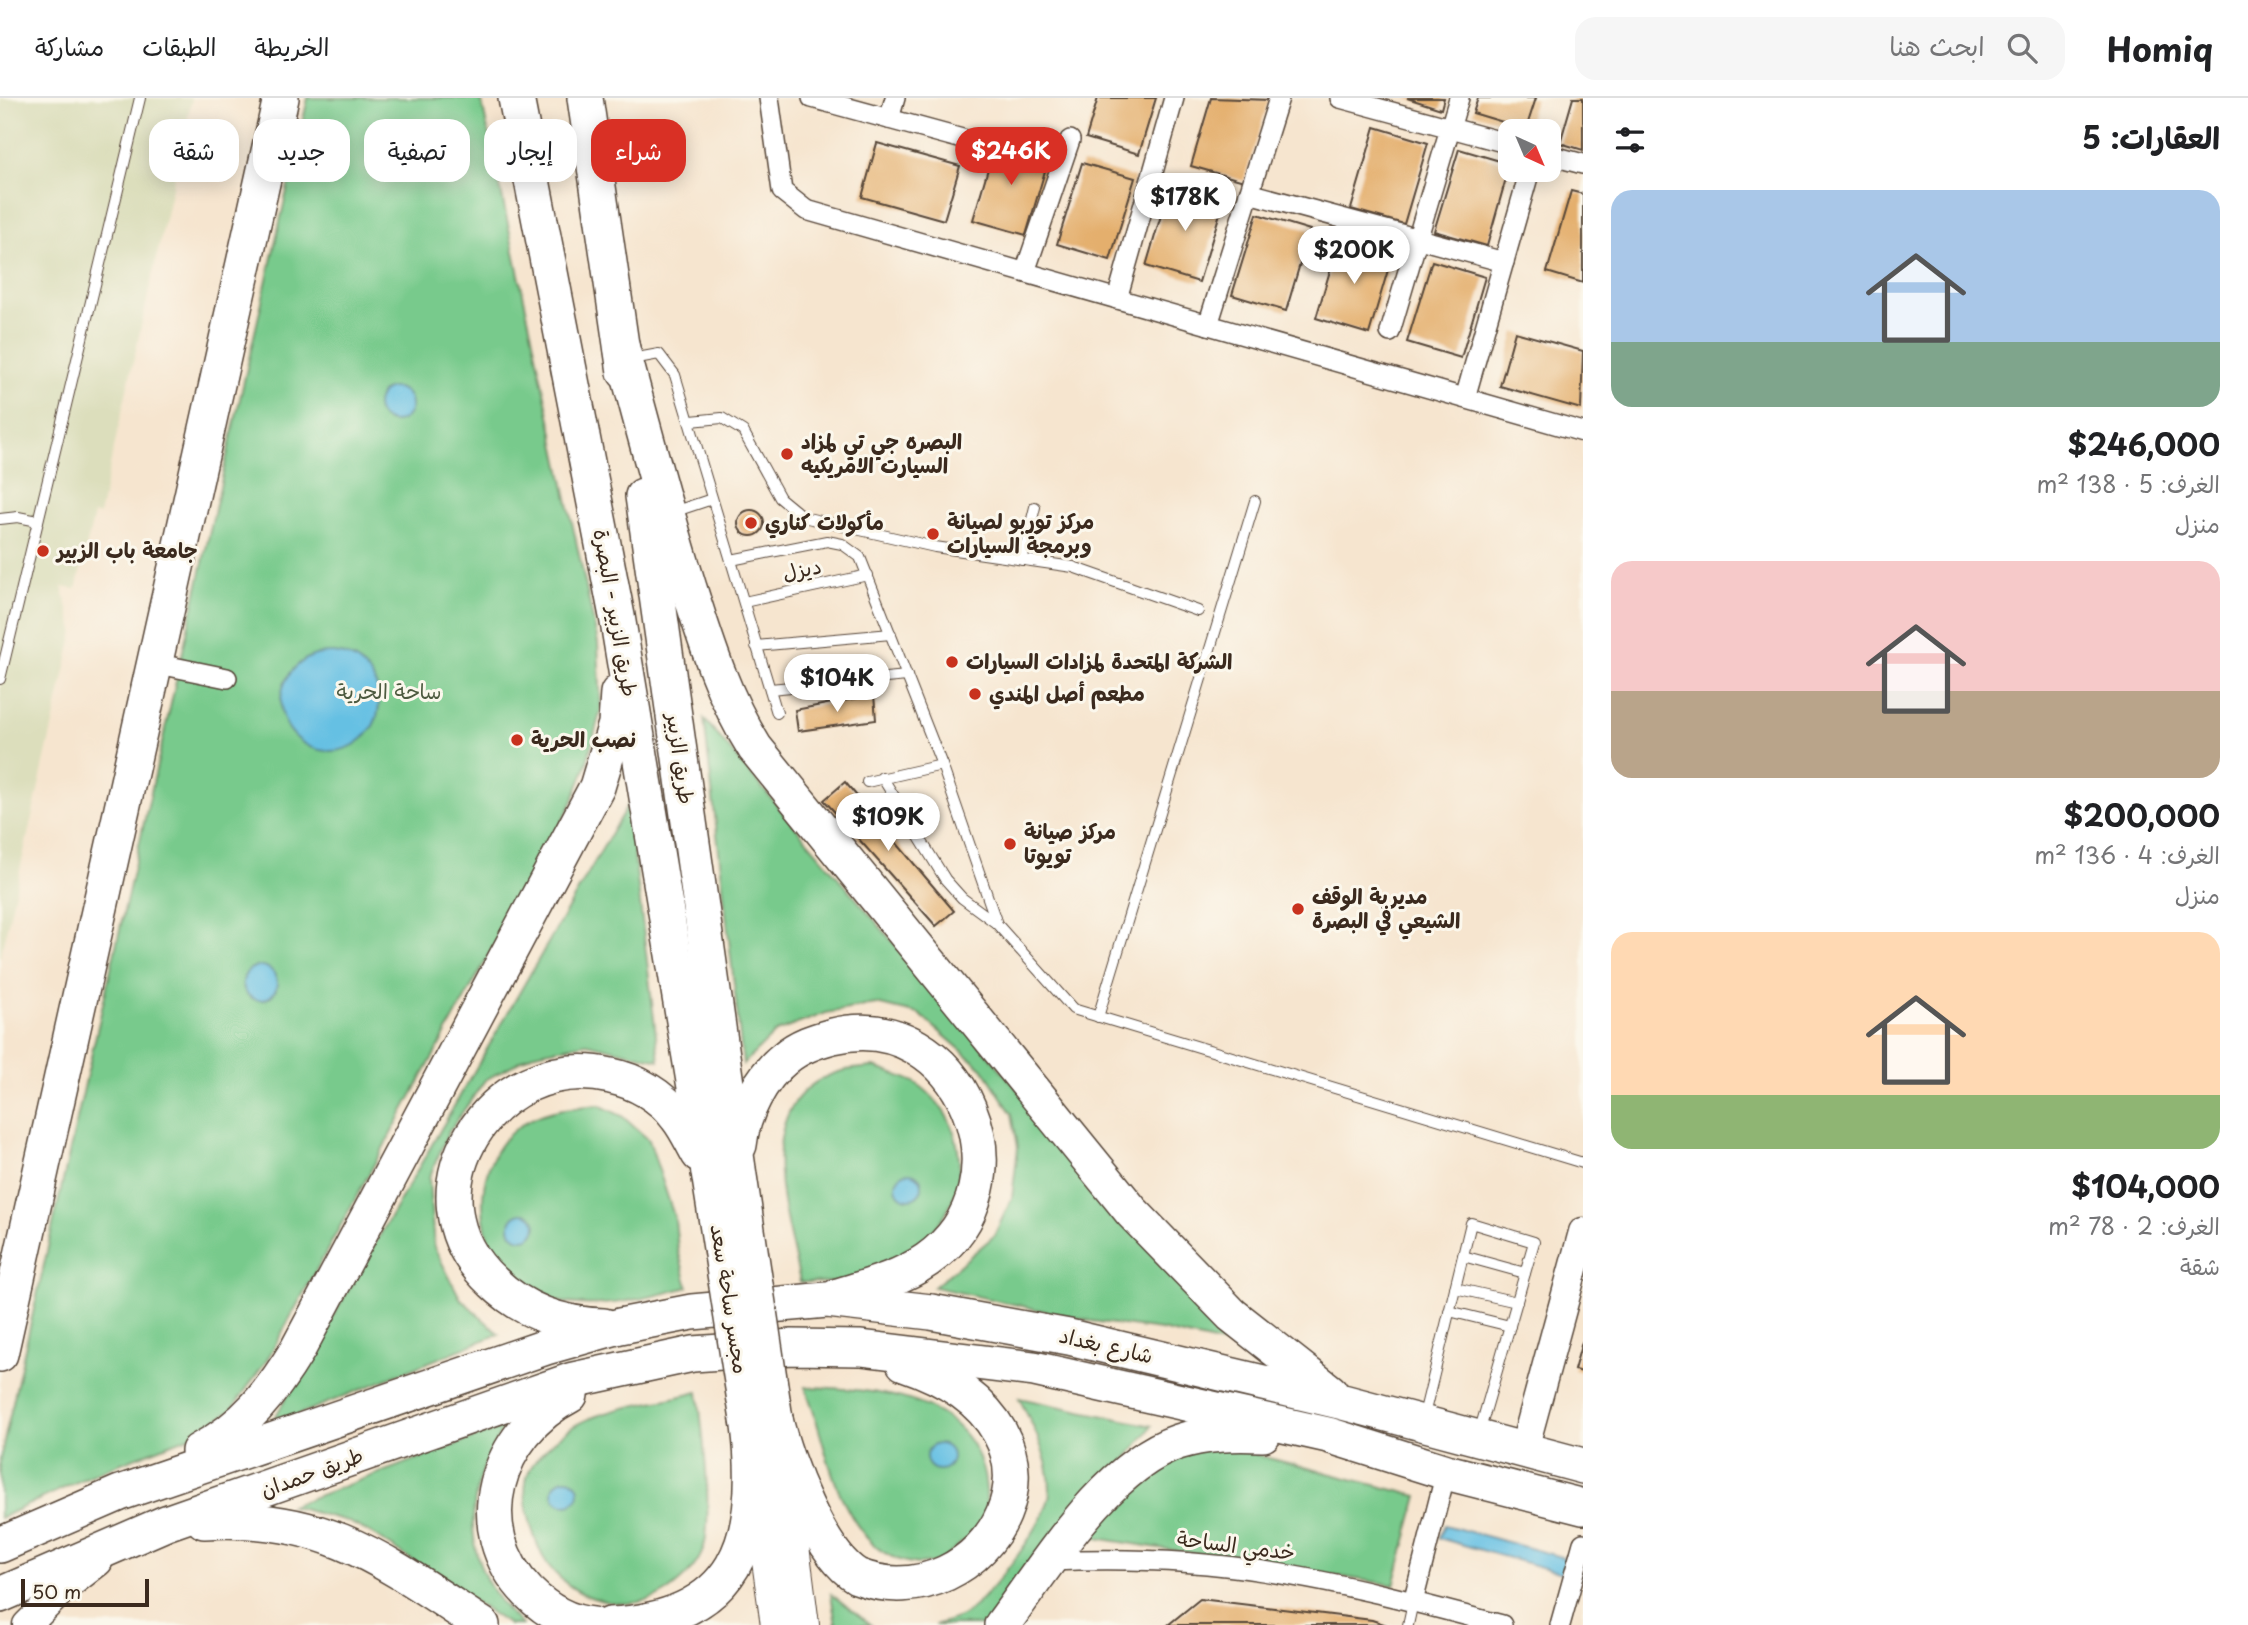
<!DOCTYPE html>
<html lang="ar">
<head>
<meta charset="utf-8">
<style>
  :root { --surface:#fff; --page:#f6f6f6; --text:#202124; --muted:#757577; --line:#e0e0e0; --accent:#d93025 }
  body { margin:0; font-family:"Playpen Sans","Playpen Sans Arabic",sans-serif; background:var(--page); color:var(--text); direction:rtl; height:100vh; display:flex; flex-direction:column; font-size:26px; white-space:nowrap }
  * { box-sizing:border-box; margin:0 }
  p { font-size:23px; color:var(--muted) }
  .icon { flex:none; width:38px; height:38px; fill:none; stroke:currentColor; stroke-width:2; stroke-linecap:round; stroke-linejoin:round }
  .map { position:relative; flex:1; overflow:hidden; direction:ltr }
  .panel { display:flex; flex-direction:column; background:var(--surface); width:665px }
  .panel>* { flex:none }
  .top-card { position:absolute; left:21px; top:21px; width:665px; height:63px; direction:rtl; display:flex; gap:14px }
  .needle { width:46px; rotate:136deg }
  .controls { position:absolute; left:1498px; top:21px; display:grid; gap:14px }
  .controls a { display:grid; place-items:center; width:63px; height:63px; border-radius:14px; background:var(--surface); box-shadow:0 4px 18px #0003; font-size:35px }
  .scale { position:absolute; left:21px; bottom:18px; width:128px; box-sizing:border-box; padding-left:7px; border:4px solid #3b2a1e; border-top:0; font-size:19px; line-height:24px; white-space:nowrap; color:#3b2a1e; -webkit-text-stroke:5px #fbf7ec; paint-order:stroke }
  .price { position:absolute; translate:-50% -60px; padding:0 16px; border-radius:24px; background:#fff; color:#222; font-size:23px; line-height:46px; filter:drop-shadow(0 2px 4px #0008) }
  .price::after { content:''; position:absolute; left:50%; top:42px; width:21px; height:16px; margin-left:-10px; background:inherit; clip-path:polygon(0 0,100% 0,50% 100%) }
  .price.current { background:var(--accent); color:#fff }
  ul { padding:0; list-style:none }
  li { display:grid; align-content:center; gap:14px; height:371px; padding:0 28px }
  li span { display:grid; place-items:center; height:217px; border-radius:21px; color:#555 }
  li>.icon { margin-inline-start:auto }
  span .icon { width:126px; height:126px; fill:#fffc; stroke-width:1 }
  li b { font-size:30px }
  h2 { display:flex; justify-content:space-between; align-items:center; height:84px; padding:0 28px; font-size:30px }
  .tag { padding:0 24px; border-radius:21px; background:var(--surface); box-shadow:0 4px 18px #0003; font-size:24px; line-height:63px }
  .tag.current { background:var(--accent); color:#fff }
  header { display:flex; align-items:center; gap:42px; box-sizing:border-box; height:98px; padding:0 35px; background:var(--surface); border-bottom:2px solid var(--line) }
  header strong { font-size:33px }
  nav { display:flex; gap:38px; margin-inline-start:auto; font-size:24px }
  .search { width:490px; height:63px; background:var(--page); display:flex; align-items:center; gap:18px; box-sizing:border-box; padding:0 24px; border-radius:21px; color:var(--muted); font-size:26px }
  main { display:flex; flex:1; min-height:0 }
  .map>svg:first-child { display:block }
  .built { fill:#dcdebc }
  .green { fill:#78ca8c; stroke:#5a7a55; stroke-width:2 }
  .water { fill:#65c0e3; stroke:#507580; stroke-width:2 }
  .building { fill:#e4af6d }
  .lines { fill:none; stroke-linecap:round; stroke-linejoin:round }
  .lane-casing { stroke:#574639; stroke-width:12 }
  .street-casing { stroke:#574639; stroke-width:22 }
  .secondary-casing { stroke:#574639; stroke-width:31 }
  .primary-casing { stroke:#574639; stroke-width:34 }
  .highway-casing { stroke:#574639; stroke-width:38 }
  .lane { stroke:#fff; stroke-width:10 }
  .street { stroke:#fff; stroke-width:19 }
  .secondary { stroke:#fff; stroke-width:28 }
  .primary { stroke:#fff; stroke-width:32 }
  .highway { stroke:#fff; stroke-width:35 }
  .highway-bridge-casing { stroke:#574639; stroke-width:38; stroke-linecap:butt }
  .highway-bridge { stroke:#fff; stroke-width:35 }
  .poi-dot { fill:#c8321e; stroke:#fbf7ec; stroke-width:2.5 }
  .labels { text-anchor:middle; stroke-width:6; stroke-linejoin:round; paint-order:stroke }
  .poi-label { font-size:21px; font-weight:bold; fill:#3b2a1e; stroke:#fbf7ec; text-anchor:start }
  .street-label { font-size:21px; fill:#3b2a1e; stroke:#fbf7ec }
  .park-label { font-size:21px; fill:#4d5a3f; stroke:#fbf7ec }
</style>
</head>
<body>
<header>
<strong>Homiq</strong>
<div class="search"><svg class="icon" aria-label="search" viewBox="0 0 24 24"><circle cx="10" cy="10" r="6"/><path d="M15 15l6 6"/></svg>ابحث هنا</div>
<nav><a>الخريطة</a><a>الطبقات</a><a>مشاركة</a></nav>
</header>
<main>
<section class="panel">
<h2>العقارات: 5<svg class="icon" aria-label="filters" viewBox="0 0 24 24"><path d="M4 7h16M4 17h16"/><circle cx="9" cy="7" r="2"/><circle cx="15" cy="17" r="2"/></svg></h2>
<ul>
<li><span style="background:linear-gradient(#a9c7e8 70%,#7fa58c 0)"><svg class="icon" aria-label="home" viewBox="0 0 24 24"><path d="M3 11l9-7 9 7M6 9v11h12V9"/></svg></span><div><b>$246,000</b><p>الغرف: 5 · 138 m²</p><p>منزل</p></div></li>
<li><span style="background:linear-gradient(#f6c9c9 60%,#b9a48a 0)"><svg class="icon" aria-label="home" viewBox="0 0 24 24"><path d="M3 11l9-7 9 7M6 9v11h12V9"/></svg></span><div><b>$200,000</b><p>الغرف: 4 · 136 m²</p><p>منزل</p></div></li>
<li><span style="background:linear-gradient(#ffd9b3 75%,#8fb573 0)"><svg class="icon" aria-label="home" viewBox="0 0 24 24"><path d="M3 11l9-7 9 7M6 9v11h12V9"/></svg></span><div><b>$104,000</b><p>الغرف: 2 · 78 m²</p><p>شقة</p></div></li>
</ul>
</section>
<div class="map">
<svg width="1583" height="1527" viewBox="0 0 1583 1527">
  <rect width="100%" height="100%" fill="#fbf7ec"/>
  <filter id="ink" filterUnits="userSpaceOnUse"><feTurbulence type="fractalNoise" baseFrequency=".0143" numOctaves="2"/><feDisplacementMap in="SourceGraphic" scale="14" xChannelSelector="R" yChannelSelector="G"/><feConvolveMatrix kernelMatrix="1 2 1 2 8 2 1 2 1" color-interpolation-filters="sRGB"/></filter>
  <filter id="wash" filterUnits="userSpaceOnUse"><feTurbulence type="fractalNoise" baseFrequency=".00686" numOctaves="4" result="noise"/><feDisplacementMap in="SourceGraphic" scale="28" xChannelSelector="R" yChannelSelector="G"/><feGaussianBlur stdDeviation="1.57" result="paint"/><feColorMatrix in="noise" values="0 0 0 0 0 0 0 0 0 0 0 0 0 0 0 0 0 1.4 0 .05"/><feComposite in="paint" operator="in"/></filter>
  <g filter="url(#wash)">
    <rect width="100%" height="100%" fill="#f6e5cf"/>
    <!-- built -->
    <path class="built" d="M0,0H192L99,417L94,416L76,491L62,489L74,533L0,860Z"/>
    <!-- green -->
    <g class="green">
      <path d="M308,0H481L598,545L601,611L586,668L572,705L267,1262L232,1311L196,1336L96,1375L0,1420V1361Z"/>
      <path d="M704,621L1236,1249L1161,1232L1091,1223L934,1189L994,1138L1012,1100L1018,1049L1012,1016L983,971L919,916L876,906L826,915L776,934L743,966Z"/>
      <path d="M628,706L659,962L587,945L535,955L485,982L448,1035L429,1080L434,1149L460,1200L499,1236L270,1328Z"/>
      <path d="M874,969C887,974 902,978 914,984C933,995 949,1017 955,1037C976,1113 915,1163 848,1182C834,1186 815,1184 800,1184C786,1114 745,1000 842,973C852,970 864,970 874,969Z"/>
      <path d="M599,1007L622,1018L649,1042L675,1121L678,1152L688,1189C642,1202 587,1215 541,1199C475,1177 463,1070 517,1030C542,1011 569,1010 599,1007Z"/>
      <path d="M805,1289C871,1291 968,1296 984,1377C987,1394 989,1414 981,1430C977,1436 967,1442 960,1446C954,1451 947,1460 939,1463C915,1472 883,1459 867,1440C830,1397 825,1340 805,1289Z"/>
      <path d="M698,1294C702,1329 714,1421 703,1452C697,1469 684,1481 669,1492C633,1516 584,1506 555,1475C541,1461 535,1442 530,1423C526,1409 523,1390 528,1376C534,1359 556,1341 571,1330C600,1310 663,1304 698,1294Z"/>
      <path d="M1019,1300L1152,1328L996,1527H935C944,1524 957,1521 965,1516C990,1498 1050,1422 1050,1392C1050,1360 1033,1328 1019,1300Z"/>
      <path d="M504,1329C462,1397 458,1469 522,1527H509L373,1436L347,1423L290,1408Z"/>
      <path d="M1221,1348L1418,1398L1394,1487L1083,1438L1124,1390L1177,1354Z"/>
      <path d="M831,1496L871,1527H836Z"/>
    </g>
    <!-- water -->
    <g class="water">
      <circle cx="394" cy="307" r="17"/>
      <circle cx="330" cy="604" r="49"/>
      <circle cx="260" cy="885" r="17"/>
      <circle cx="909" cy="1088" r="13"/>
      <circle cx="523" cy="1128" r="13"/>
      <circle cx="939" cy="1359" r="13"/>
      <circle cx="566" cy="1394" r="13"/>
      <path d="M1445,1427L1583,1465V1481L1439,1440Z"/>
    </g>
    <g id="blocks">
      <!-- building -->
      <g class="building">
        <path d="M1098,0H1156L1139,56L1086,40Z"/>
        <path d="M1211,0L1269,2L1244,83L1191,68Z"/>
        <path d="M1407,0H1444L1441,11Z"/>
        <path d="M1478,0H1536L1526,31L1473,15Z"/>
        <path d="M1573,0H1583V52L1560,45Z"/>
        <path d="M1375,29L1428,45L1404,126L1351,111Z"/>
        <path d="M997,40L1050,56L1026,137L973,122Z"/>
        <path d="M877,45L960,68L944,122L862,99Z"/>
        <path d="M1459,51L1510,66L1487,148L1434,133Z"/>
        <path d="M1082,65L1135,80L1110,162L1057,146Z"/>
        <path d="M1170,87L1224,102L1199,184L1146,168Z"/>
        <path d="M1571,93L1583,96V185L1547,174Z"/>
        <path d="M1257,116L1310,132L1286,213L1232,197Z"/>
        <path d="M1340,139L1393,155L1369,236L1316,220Z"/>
        <path d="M1432,163L1485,179L1461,260L1407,244Z"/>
        <path d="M1515,234L1583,253L1581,311L1500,288Z"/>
        <circle cx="751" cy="425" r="13"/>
        <path d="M874,597L876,622L798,633L795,612Z"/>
        <path d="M845,684L954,813L936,828L824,702Z"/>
        <path d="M1582,1244H1583V1274L1574,1272Z"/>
        <path d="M1200,1501L1372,1522L1387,1527H1168Z"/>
      </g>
    </g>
  </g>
  <g filter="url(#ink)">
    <use href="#blocks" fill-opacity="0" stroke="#574639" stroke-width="2"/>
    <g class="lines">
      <!-- lane casing -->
      <g class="lane-casing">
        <g id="lane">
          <path d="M632,261L659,256L675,277L777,615"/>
          <path d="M691,323L722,320L743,333L780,400L803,419L935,449L1073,469L1198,513"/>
          <path d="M673,414L712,401"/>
          <path d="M0,421L18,419L38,423"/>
          <path d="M731,462L827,443L842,446L860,459L942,667L997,826L1073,911L1583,1065"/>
          <path d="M1022,462L1035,409"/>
          <path d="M744,504L868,477"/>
          <path d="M756,548L891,536"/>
          <path d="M0,581L140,0"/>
          <path d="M770,591L907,578"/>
          <path d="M882,679L945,781L962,800L996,825"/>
          <path d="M867,684L942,667"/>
          <path d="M1098,919L1255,403"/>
          <path d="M1463,1158L1525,1175"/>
          <path d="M1455,1190L1517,1204"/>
          <path d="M1449,1213L1510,1228"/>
          <path d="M1423,1321L1471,1125L1534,1144L1479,1335"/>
          <path d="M1408,1527L1413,1504"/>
        </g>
      </g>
      <!-- street casing -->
      <g class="street-casing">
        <g id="street">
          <path d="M769,0L782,93L806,112L1583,334"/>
          <path d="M812,0L966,42"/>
          <path d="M1340,0L1510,46"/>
          <path d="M889,21L895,0"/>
          <path d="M1549,57L1583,66"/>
          <path d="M1249,95L1504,164"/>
          <path d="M1025,174L1070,42"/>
          <path d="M1117,201L1174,0"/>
          <path d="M1208,227L1279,0"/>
          <path d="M1390,234L1459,0"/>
          <path d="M1465,300L1530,72"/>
          <path d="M154,565L227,580"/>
          <path d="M1050,1463C1122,1460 1192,1462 1263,1473C1344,1485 1423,1506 1502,1527"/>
          <path d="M1413,1504L1446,1374"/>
          <path d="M1560,1527L1583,1445"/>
        </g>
      </g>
      <!-- secondary casing -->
      <g class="secondary-casing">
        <g id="secondary">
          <path d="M1524,1351L1583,1134"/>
          <path d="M27,1527L63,1491L98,1464"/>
        </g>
      </g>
      <!-- primary casing -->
      <g class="primary-casing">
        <g id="primary">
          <path d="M783,1369L803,1527"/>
          <path d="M758,1391L777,1527"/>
        </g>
      </g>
      <!-- highway casing -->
      <g class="highway-casing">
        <g id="highway">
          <path d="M516,0L617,518L709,1074"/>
          <path d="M585,0L625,274"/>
          <path d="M622,251C643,330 664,409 688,487C706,544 723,599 755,650L1132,1114L1232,1217L1330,1294"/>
          <path d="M643,398L738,1071"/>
          <path d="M739,1047C742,1016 761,979 785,960C799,948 815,943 833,938C961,907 1035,1087 927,1162C901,1180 868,1189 838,1198"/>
          <path d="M604,1228C562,1227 523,1213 493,1184C398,1097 492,950 611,978C636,983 662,998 677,1019C686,1030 692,1044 699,1056"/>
          <path d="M0,1256L281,0"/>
          <path d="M570,1297C496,1335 466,1430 528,1494C546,1512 567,1525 593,1527"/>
          <path d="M775,1321C784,1362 820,1456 857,1478C983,1527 1106,1334 904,1265"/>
          <path d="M199,1353C245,1329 272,1294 298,1251L597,689L616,626L618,595"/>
          <path d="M204,1423C325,1415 386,1464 482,1527"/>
          <path d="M0,1447L120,1395L546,1249L620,1228L692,1214L827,1202L931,1214L1069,1239L1343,1304L1583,1368"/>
          <path d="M0,1497L166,1425L573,1282L693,1256L792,1249L861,1250L1034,1271L1328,1337L1446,1374L1583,1409"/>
          <path d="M610,1527C737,1521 763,1443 749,1328"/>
          <path d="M1002,1527C1046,1468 1106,1368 1178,1344C1205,1335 1234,1335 1263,1336"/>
        </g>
      </g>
      <!-- lane -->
      <use href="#lane" class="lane"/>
      <!-- street -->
      <use href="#street" class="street"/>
      <!-- secondary -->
      <use href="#secondary" class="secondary"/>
      <!-- primary -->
      <use href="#primary" class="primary"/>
      <!-- highway -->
      <use href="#highway" class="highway"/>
      <!-- highway-bridge casing -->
      <g class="highway-bridge-casing">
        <g id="highway-bridge">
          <path d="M738,1071L775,1321"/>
          <path d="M709,1074L749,1328"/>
        </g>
      </g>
      <!-- highway-bridge -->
      <use href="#highway-bridge" class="highway-bridge"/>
    </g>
  </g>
  <!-- markers -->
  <g class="poi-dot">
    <circle cx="787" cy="356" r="7"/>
    <circle cx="751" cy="425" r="7"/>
    <circle cx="933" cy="436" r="7"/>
    <circle cx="43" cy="453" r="7"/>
    <circle cx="952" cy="564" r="7"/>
    <circle cx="975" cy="596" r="7"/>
    <circle cx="517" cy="642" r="7"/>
    <circle cx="1010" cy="746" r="7"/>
    <circle cx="1298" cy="811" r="7"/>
  </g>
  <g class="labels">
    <!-- poi labels -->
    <g class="poi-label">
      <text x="801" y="351">البصره جي تي لمزاد<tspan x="801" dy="24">السيارت الامريكيه</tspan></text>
      <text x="947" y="431">مركز توربو لصيانة<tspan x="947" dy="24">وبرمجة السيارات</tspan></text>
      <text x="765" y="432">مأكولات كناري</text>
      <text x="57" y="460">جامعة باب الزبير</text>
      <text x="966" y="571">الشركة المتحدة لمزادات السيارات</text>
      <text x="989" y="603">مطعم أصل المندي</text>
      <text x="531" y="649">نصب الحرية</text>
      <text x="1024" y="741">مركز صيانة<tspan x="1024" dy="24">تويوتا</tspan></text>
      <text x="1312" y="806">مديرية الوقف<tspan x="1312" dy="24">الشيعي في البصرة</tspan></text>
    </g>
    <!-- street labels -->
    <g class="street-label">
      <text transform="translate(802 472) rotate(-12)" y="7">ديزل</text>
      <text transform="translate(615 515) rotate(80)" y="7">طريق الزبير - البصرة</text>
      <text transform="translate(680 661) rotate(82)" y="7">طريق الزبير</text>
      <text transform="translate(729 1201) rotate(81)" y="7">مجسر ساحة سعد</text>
      <text transform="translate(1106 1248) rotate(13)" y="7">شارع بغداد</text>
      <text transform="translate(312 1375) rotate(-20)" y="7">طريق حمدان</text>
      <text transform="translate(1236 1448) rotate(7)" y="7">خدمي الساحة</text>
    </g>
    <!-- park labels -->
    <g class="park-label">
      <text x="389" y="601">ساحة الحرية</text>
    </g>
  </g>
</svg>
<div class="controls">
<a><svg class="needle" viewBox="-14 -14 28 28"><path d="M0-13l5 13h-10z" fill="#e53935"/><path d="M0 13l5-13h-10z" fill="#757577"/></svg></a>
</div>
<div class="scale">50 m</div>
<b class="price current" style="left:1011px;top:89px">$246K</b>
<b class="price" style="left:1185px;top:135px">$178K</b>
<b class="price" style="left:1354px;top:188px">$200K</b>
<b class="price" style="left:837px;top:616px">$104K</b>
<b class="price" style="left:888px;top:755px">$109K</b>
<div class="top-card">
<a class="tag current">شراء</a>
<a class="tag">إيجار</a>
<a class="tag">تصفية</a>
<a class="tag">جديد</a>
<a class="tag">شقة</a>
</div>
</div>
</main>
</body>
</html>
